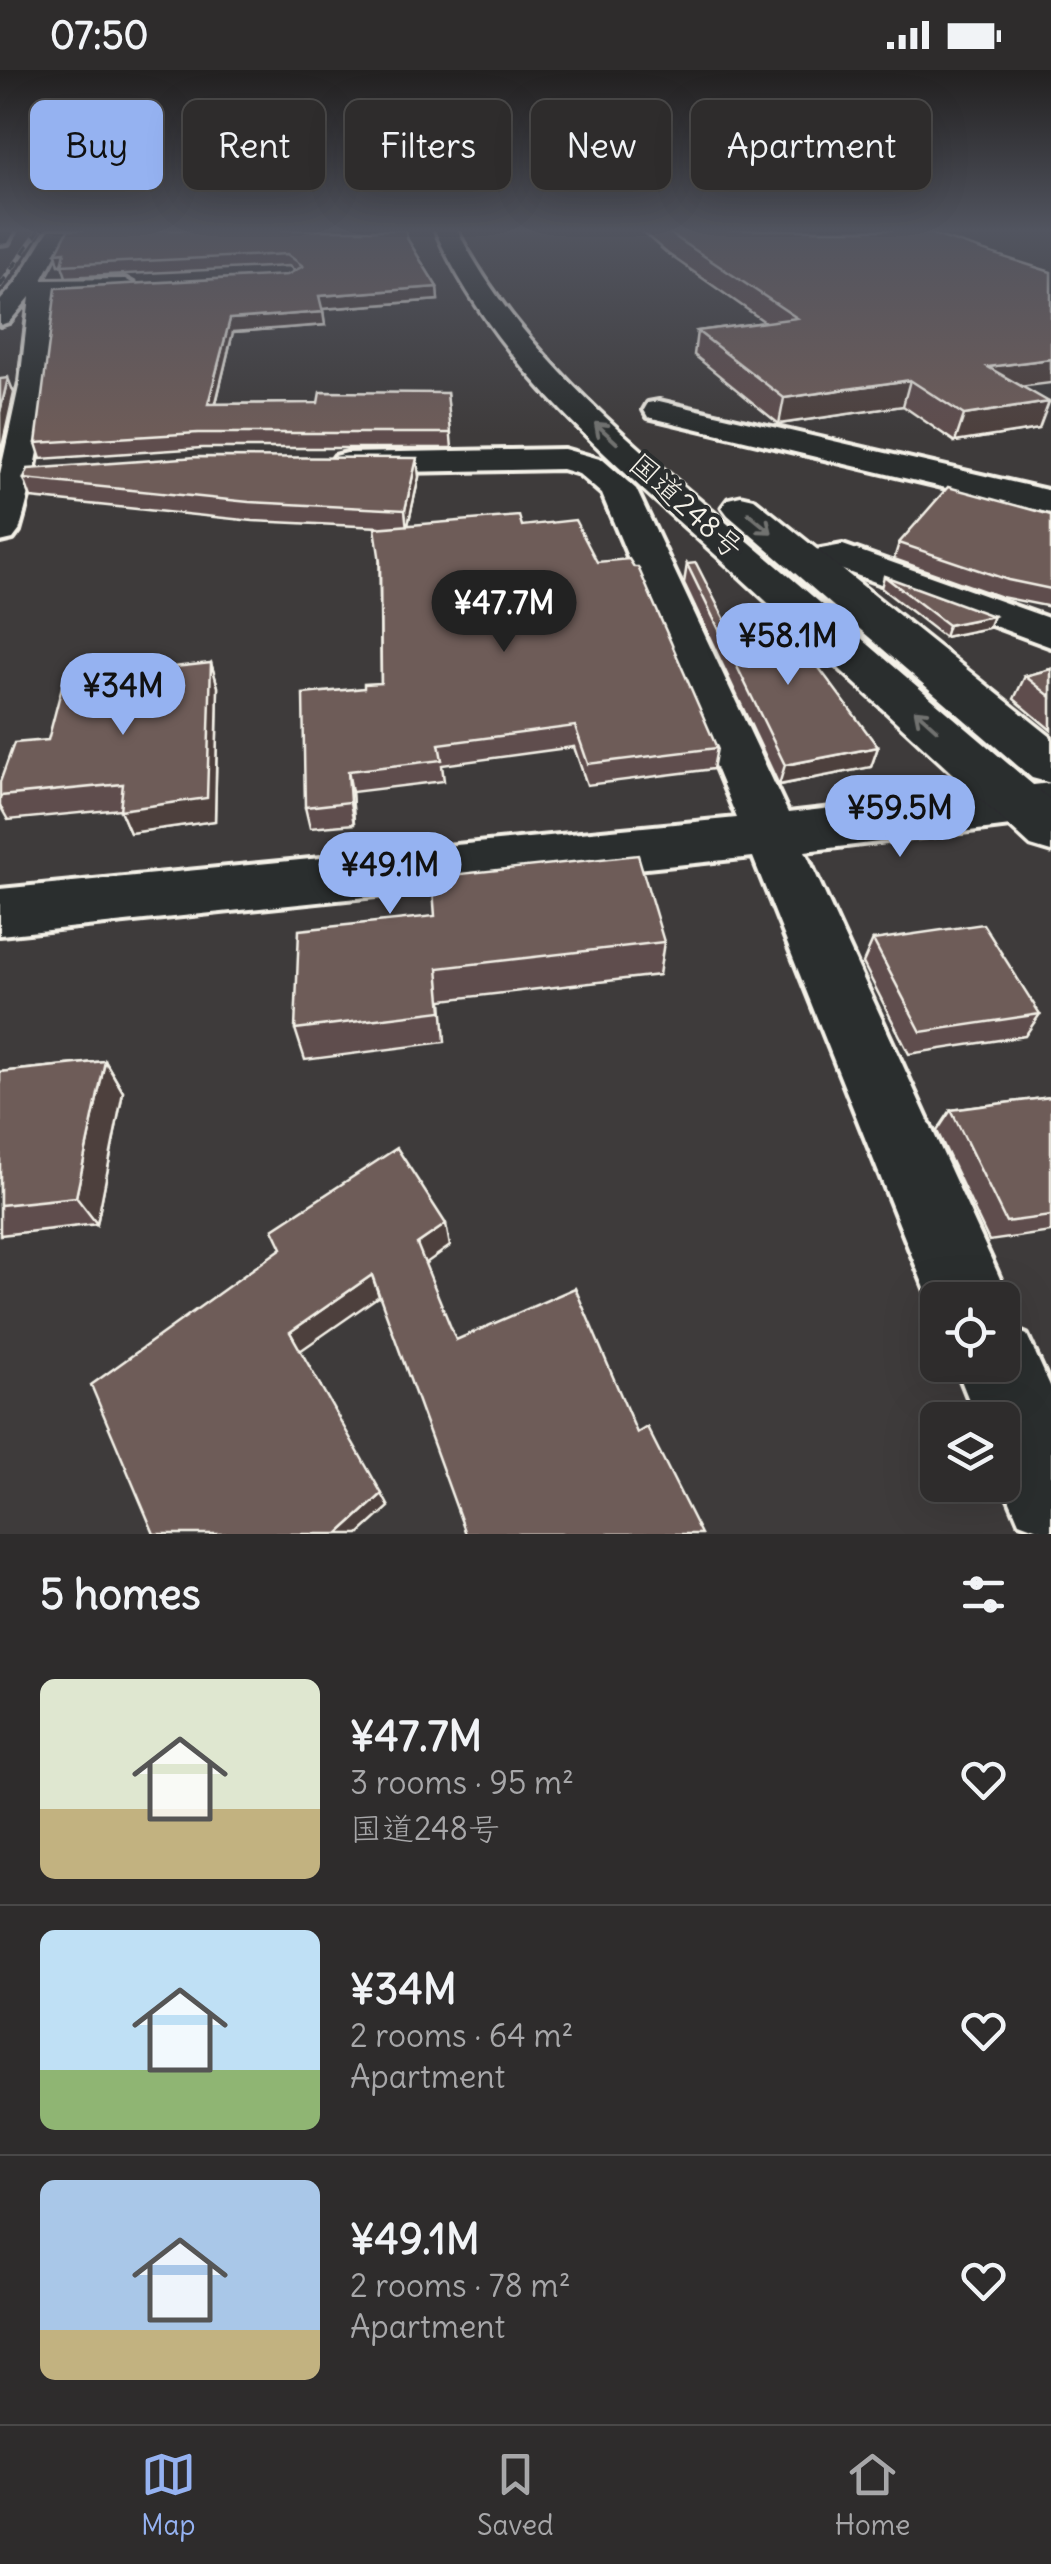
<!DOCTYPE html>
<html lang="en">
<head>
<meta charset="utf-8">
<style>
  :root { --surface:#2e2c2c; --page:#363434; --text:#f1f3f6; --muted:#a7a7a9; --line:#494848; --accent:#95b2f1 }
  body { margin:0; font-family:Delius,"Klee One",sans-serif; background:var(--page); color:var(--text); height:100vh; display:flex; flex-direction:column; font-size:38px; white-space:nowrap }
  * { box-sizing:border-box; margin:0 }
  p { font-size:32px; color:var(--muted) }
  .icon { flex:none; width:55px; height:55px; fill:none; stroke:currentColor; stroke-width:2; stroke-linecap:round; stroke-linejoin:round }
  .map { position:relative; height:1464px; overflow:hidden }
  .drawer { display:flex; flex-direction:column; background:var(--surface); flex:1 }
  .drawer>* { flex:none }
  .banner { position:absolute; left:30px; top:30px; width:992px; height:90px; display:flex; gap:20px }
  .tools { position:absolute; left:920px; top:1212px; display:grid; gap:20px }
  .tools a { display:grid; place-items:center; width:100px; height:100px; border-radius:15px; background:var(--surface); box-shadow:0 10px 40px #0002,0 0 0 2px var(--line); font-size:50px }
  .price { position:absolute; translate:-50% -85px; padding:0 22px; border-radius:35px; background:var(--accent); color:#111; font-size:32px; line-height:65px; filter:drop-shadow(0 2px 5px #0008) }
  .price::after { content:''; position:absolute; left:50%; top:60px; width:30px; height:22px; margin-left:-15px; background:inherit; clip-path:polygon(0 0,100% 0,50% 100%) }
  .price.current { background:#222; color:#fff }
  ul { padding:0; list-style:none }
  li { display:flex; align-items:center; gap:30px; height:250px; padding:0 40px }
  li+li { border-top:2px solid var(--line) }
  li span { display:grid; place-items:center; flex:none; width:280px; height:200px; border-radius:15px; color:#555 }
  li>.icon { margin-inline-start:auto }
  span .icon { width:120px; height:120px; fill:#fffc; stroke-width:1 }
  li b { font-size:42px }
  h2 { display:flex; justify-content:space-between; align-items:center; height:120px; padding:0 40px; font-size:42px }
  .pill { padding:0 35px; border-radius:15px; background:var(--surface); box-shadow:0 10px 40px #0002,0 0 0 2px var(--line); font-size:35px; line-height:90px }
  .pill.current { background:var(--accent); color:#111 }
  .status { display:flex; justify-content:space-between; align-items:center; height:70px; padding:0 50px; background:var(--surface); direction:ltr }
  .status svg { height:28px; fill:currentColor }
  .dock { display:flex; justify-content:space-around; align-items:center; height:140px; border-top:2px solid var(--line); background:var(--surface); font-size:28px; color:var(--muted) }
  .dock a { display:grid; justify-items:center; gap:5px }
  .dock .current { color:var(--accent) }
  .map>svg:first-child { display:block }
  .lines { fill:none; stroke-linecap:round; stroke-linejoin:round }
  .minor-casing { stroke:#f4f1e8; stroke-width:8 }
  .highway-casing { stroke:#f4f1e8; stroke-width:7 }
  .minor { fill:#2a2d2e; fill-rule:evenodd }
  .highway { fill:#2a2d2e; fill-rule:evenodd }
  .rail-casing { stroke:#f4f1e8; stroke-width:5 }
  .rail { stroke:#2a2d2e; stroke-width:4; stroke-dasharray:10; stroke-linecap:butt }
  .wall { fill:#5f4e4d; stroke:#f4f1e8; stroke-width:2.5 }
  .shaded-wall { fill:#4d403e; stroke:#f4f1e8; stroke-width:2.5 }
  .building { fill:#6e5b59; stroke:#f4f1e8; stroke-width:2.5 }
  .oneway { stroke:#71726f }
  .labels { text-anchor:middle; stroke-width:8; stroke-linejoin:round; paint-order:stroke }
  .far-street-label { font-size:30px; fill:#f4f1e8; stroke:#2a2d2e }
</style>
</head>
<body>
<div class="status"><b>07:50</b><svg viewBox="0 0 49 12"><path d="M0 12V9h3v3zM5 12V6h3v6zM10 12V3h3v9zM15 12V0h3v12zM26 1h20v11H26zM47 4h2v5h-2z"/></svg></div>
<div class="map">
<svg width="1051" height="1464" viewBox="0 0 1051 1464">
  <rect width="100%" height="100%" fill="#3e3b3b"/>
  <filter id="ink" filterUnits="userSpaceOnUse"><feTurbulence type="fractalNoise" baseFrequency=".01" numOctaves="2"/><feDisplacementMap in="SourceGraphic" scale="20" xChannelSelector="R" yChannelSelector="G"/><feConvolveMatrix kernelMatrix="1 2 1 2 8 2 1 2 1" color-interpolation-filters="sRGB"/></filter>
  <g filter="url(#ink)">
    <g class="lines">
      <!-- minor casing -->
      <g class="minor-casing">
        <g id="minor">
          <path d="M0,160H15L8,173L0,174Z"/>
          <path d="M49,160H69L42,210L125,209L137,216L125,223L55,224C52,305 42,383 19,461L13,469L0,472V404L20,312L30,227L9,252L0,255V231L16,213Z"/>
          <path d="M659,331L1051,421V443L648,347L644,340L648,333Z"/>
          <path d="M564,379L603,390L636,419L788,743L1051,713V751L805,781L997,1202L1009,1230L1002,1246V1230H938V1251L753,787L0,865V819L737,748L602,424L579,404L562,399L347,403L335,400L330,393L335,386L347,383Z"/>
          <path d="M843,475L1051,549V577L840,499L807,504L793,500L787,492L793,484Z"/>
          <path d="M1002,1255L1027,1265L1051,1318V1464L1019,1452L1002,1412V1350H977L955,1295H1002Z"/>
        </g>
      </g>
      <!-- highway casing -->
      <g class="highway-casing">
        <g id="highway">
          <path d="M435,160H457C526,294 649,386 762,483C858,565 954,649 1051,730V782L1031,776C933,686 837,596 739,506C626,402 499,304 435,160Z"/>
          <path d="M741,426L754,429L1051,667V713L1032,708L728,445L722,437L728,429Z"/>
        </g>
      </g>
      <!-- minor -->
      <use href="#minor" class="minor"/>
      <!-- highway -->
      <use href="#highway" class="highway"/>
      <!-- rail casing -->
      <g class="rail-casing">
        <path id="rail" d="M0,216L39,160"/>
      </g>
      <!-- rail -->
      <use href="#rail" class="rail"/>
    </g>
    <!-- wall -->
    <g class="wall">
      <path d="M640,160H919L1022,317L1039,359L955,372L903,336L779,354L694,285L697,261L765,252L668,184Z"/>
      <path d="M408,170L437,217L438,230L323,239L325,255L233,262L216,334L318,333L447,323L452,378H202L41,389L36,373L295,201L289,196L66,207L62,195H59L56,183Z"/>
      <path d="M419,407L408,455L522,456L597,492L717,678L713,699L587,715L574,677L442,695L444,711L352,722L354,754L310,758L305,737L364,618L381,613L379,457L253,451L31,428L24,409Z"/>
      <path d="M1051,445V537L1001,527L894,489L899,473Z"/>
      <path d="M687,494L725,550L802,588L878,677L871,697L779,715L684,513Z"/>
      <path d="M884,506L988,558L944,567L881,518Z"/>
      <path d="M211,593L218,617L215,751L130,763L120,739L8,750L0,736V712L48,670Z"/>
      <path d="M1051,599V660L1014,629L1025,606Z"/>
      <path d="M435,846L664,872L659,905L442,930L445,972L305,990L295,959Z"/>
      <path d="M873,870L1040,944L1025,966L909,984L863,893Z"/>
      <path d="M105,991L123,1022L97,1154L0,1165V1002Z"/>
      <path d="M1051,1027V1162L989,1171L937,1061L951,1040Z"/>
    </g>
    <!-- shaded-wall -->
    <g class="shaded-wall">
      <path d="M65,182L69,194L59,195L56,183Z"/>
      <path d="M437,217L438,230L321,239L319,226Z"/>
      <path d="M323,242L325,255L233,262L212,349L208,334L230,249Z"/>
      <path d="M1051,289V313L979,322L988,297Z"/>
      <path d="M8,308L14,323L0,386V342Z"/>
      <path d="M910,310L903,336L779,354L784,328Z"/>
      <path d="M1049,332L1039,359L955,372L964,345Z"/>
      <path d="M417,388L419,407L407,459L405,440Z"/>
      <path d="M993,546L988,558L944,567L948,555Z"/>
      <path d="M211,593L218,617L215,751L130,763L120,740Z"/>
      <path d="M878,677L871,697L779,715L785,695Z"/>
      <path d="M348,701L352,722L354,754L350,732Z"/>
      <path d="M105,991L123,1022L97,1154L76,1127Z"/>
      <path d="M446,1154L450,1176L422,1196L417,1174Z"/>
      <path d="M372,1205L379,1226L300,1281L290,1262Z"/>
      <path d="M382,1424L389,1437L359,1464H338Z"/>
    </g>
    <!-- building -->
    <g class="building">
      <path d="M68,160H405L408,170L437,217L319,226L323,242L230,249L208,334L318,333L320,322L447,323L451,363H198L36,373L56,218L287,205L303,196L287,184L62,195L65,182L56,183Z"/>
      <path d="M665,160H919L1051,202V289L988,297L1049,332L964,345L910,310L784,328L697,261L797,248Z"/>
      <path d="M8,308L0,342V309Z"/>
      <path d="M197,387L417,388L405,440L249,432L24,409L28,399Z"/>
      <path d="M948,417L1051,445V519L1008,510L899,473Z"/>
      <path d="M519,446L522,456L575,450L597,492L629,489L634,497H638L717,678L588,694L575,656L439,674L442,690L348,701L350,732L305,737L303,624L364,618V614L381,613L380,492L375,458Z"/>
      <path d="M696,493L725,550L773,544L802,588L811,587L878,677L785,695L687,494Z"/>
      <path d="M884,506L993,546L948,555Z"/>
      <path d="M211,593L207,728L120,740L123,714L0,726V712L14,673L48,670L64,609Z"/>
      <path d="M1051,599V627L1025,606Z"/>
      <path d="M638,785L664,872L438,898L442,941L295,959L299,860L435,846L432,807Z"/>
      <path d="M983,854L1040,944L921,962L873,870Z"/>
      <path d="M105,991L76,1127L0,1135V1002Z"/>
      <path d="M1051,1027V1146L1006,1152L951,1040Z"/>
      <path d="M397,1078L446,1154L417,1174L456,1270L575,1218L637,1363L647,1357L701,1464H466L372,1205L290,1262L382,1424L338,1464H154L91,1315L282,1178L273,1159Z"/>
    </g>
    <!-- one-way arrows -->
    <defs><path id="oneway-shaft" d="M-6 0H5M1.5-3L5.5 0L1.5 3" fill="none" stroke-width="1.6" stroke-linecap="round" stroke-linejoin="round" transform="scale(2.5)"/></defs>
    <g class="oneway">
      <use href="#oneway-shaft" transform="translate(606 363) rotate(-137)"/>
      <use href="#oneway-shaft" transform="translate(760 453) rotate(40)"/>
      <use href="#oneway-shaft" transform="translate(926 650) rotate(-138)"/>
    </g>
  </g>
  <!-- sky -->
  <linearGradient id="sky" x2="0" y2="1"><stop stop-color="#222020"/><stop offset="0.44" stop-color="#525560"/><stop offset="1" stop-color="#525560" stop-opacity="0"/></linearGradient>
  <rect width="1051" height="365" fill="url(#sky)"/>
  <g class="labels">
    <!-- far-street labels -->
    <g class="far-street-label">
      <text transform="translate(686 436) rotate(42)" y="10">国道248号</text>
    </g>
  </g>
</svg>
<div class="tools">
<a><svg class="icon" aria-label="locate" viewBox="0 0 24 24"><circle cx="12" cy="12" r="6"/><path d="M12 2v4M12 18v4M2 12h4M18 12h4"/></svg></a>
<a><svg class="icon" aria-label="layers" viewBox="0 0 24 24"><path d="M12 4l9 5-9 5-9-5zM3 14l9 5 9-5"/></svg></a>
</div>
<b class="price current" style="left:504px;top:585px">¥47.7M</b>
<b class="price" style="left:788px;top:618px">¥58.1M</b>
<b class="price" style="left:123px;top:668px">¥34M</b>
<b class="price" style="left:900px;top:790px">¥59.5M</b>
<b class="price" style="left:390px;top:847px">¥49.1M</b>
<div class="banner">
<a class="pill current">Buy</a>
<a class="pill">Rent</a>
<a class="pill">Filters</a>
<a class="pill">New</a>
<a class="pill">Apartment</a>
</div>
</div>
<section class="drawer">
<h2>5 homes<svg class="icon" aria-label="filters" viewBox="0 0 24 24"><path d="M4 7h16M4 17h16"/><circle cx="9" cy="7" r="2"/><circle cx="15" cy="17" r="2"/></svg></h2>
<ul>
<li><span style="background:linear-gradient(#dfe7d0 65%,#c2b280 0)"><svg class="icon" aria-label="home" viewBox="0 0 24 24"><path d="M3 11l9-7 9 7M6 9v11h12V9"/></svg></span><div><b>¥47.7M</b><p>3 rooms · 95 m²</p><p>国道248号</p></div><svg class="icon" aria-label="heart" viewBox="0 0 24 24"><path d="M12 20l-8-8c-3-5 5-10 8-4 3-6 11-1 8 4z"/></svg></li>
<li><span style="background:linear-gradient(#bfe0f5 70%,#8fb573 0)"><svg class="icon" aria-label="home" viewBox="0 0 24 24"><path d="M3 11l9-7 9 7M6 9v11h12V9"/></svg></span><div><b>¥34M</b><p>2 rooms · 64 m²</p><p>Apartment</p></div><svg class="icon" aria-label="heart" viewBox="0 0 24 24"><path d="M12 20l-8-8c-3-5 5-10 8-4 3-6 11-1 8 4z"/></svg></li>
<li><span style="background:linear-gradient(#a9c7e8 75%,#c2b280 0)"><svg class="icon" aria-label="home" viewBox="0 0 24 24"><path d="M3 11l9-7 9 7M6 9v11h12V9"/></svg></span><div><b>¥49.1M</b><p>2 rooms · 78 m²</p><p>Apartment</p></div><svg class="icon" aria-label="heart" viewBox="0 0 24 24"><path d="M12 20l-8-8c-3-5 5-10 8-4 3-6 11-1 8 4z"/></svg></li>
</ul>
</section>
<nav class="dock">
<a class="current"><svg class="icon" aria-label="map" viewBox="0 0 24 24"><path d="M3 6l6-2 6 2 6-2v14l-6 2-6-2-6 2zM9 4v14M15 6v14"/></svg>Map</a>
<a><svg class="icon" aria-label="saved" viewBox="0 0 24 24"><path d="M7 4h10v16l-5-4-5 4z"/></svg>Saved</a>
<a><svg class="icon" aria-label="home" viewBox="0 0 24 24"><path d="M3 11l9-7 9 7M6 9v11h12V9"/></svg>Home</a>
</nav>
</body>
</html>
